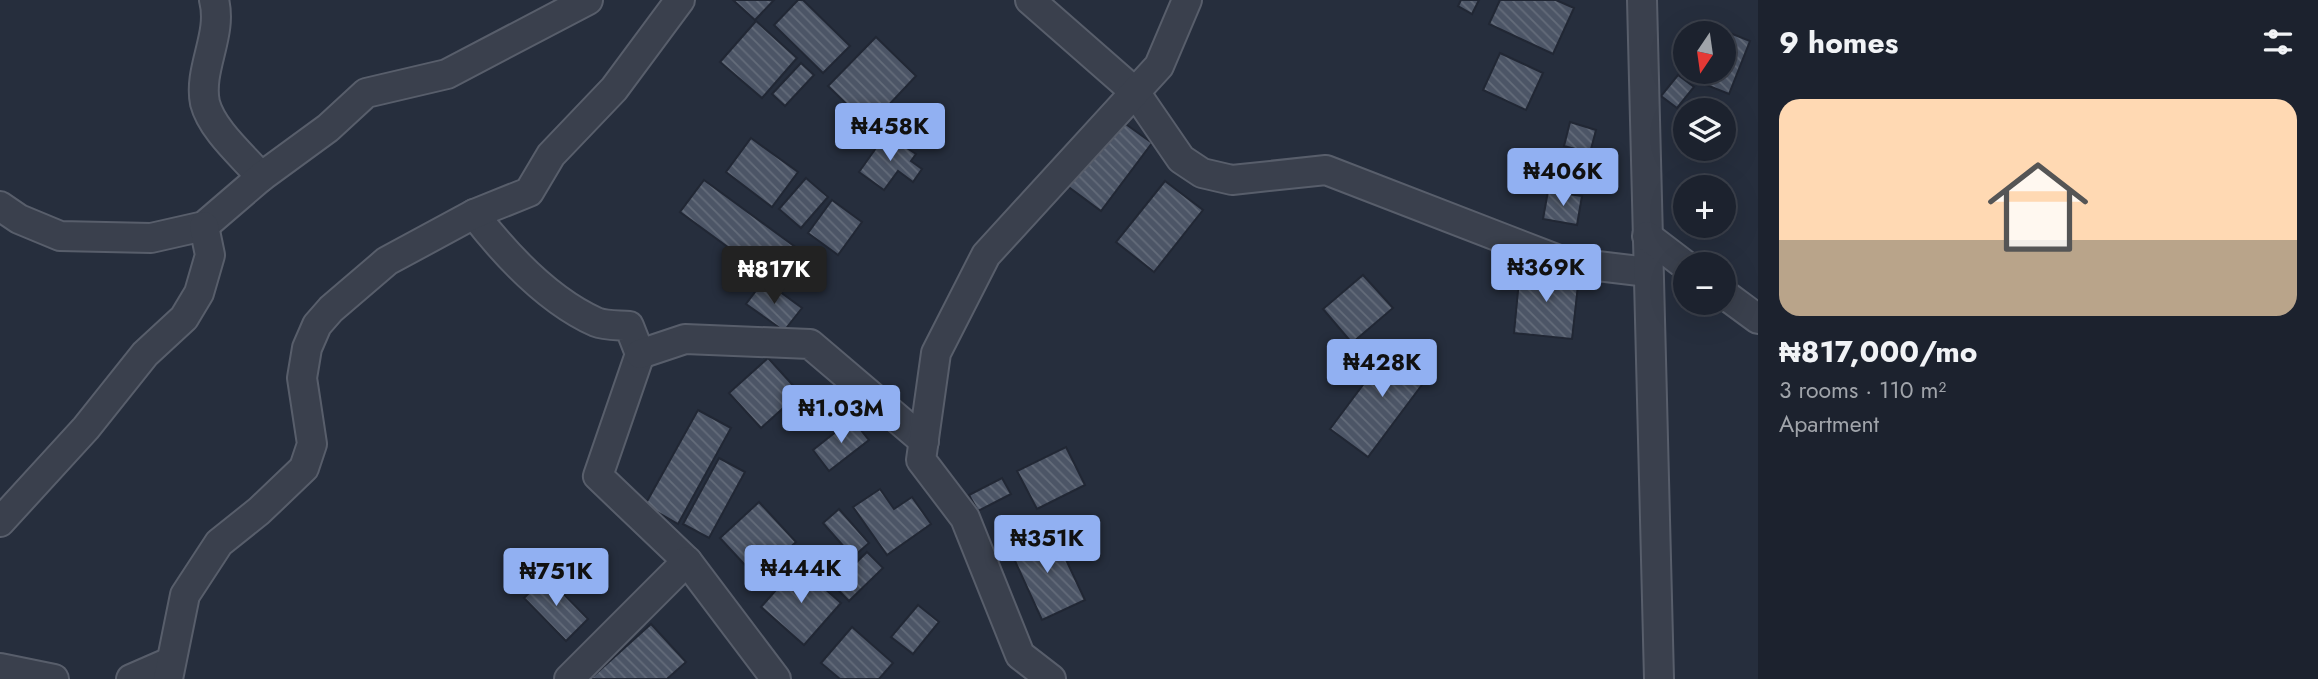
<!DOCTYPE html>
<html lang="en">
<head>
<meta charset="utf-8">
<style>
  :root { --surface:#1c222e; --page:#292f3a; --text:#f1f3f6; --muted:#a0a4aa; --line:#3a3f4a; --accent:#91b0f2 }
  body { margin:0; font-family:Jost,sans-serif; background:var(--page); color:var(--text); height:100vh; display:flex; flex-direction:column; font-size:26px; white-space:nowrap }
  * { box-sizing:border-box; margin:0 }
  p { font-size:23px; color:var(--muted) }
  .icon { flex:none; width:38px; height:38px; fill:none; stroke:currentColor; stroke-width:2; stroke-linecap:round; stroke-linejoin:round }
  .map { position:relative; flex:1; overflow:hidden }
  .sheet { display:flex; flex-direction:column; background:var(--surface); width:560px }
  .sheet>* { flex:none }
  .needle { width:46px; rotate:193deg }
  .controls { position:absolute; left:1673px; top:21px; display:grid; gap:14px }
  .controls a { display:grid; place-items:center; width:63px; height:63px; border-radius:50%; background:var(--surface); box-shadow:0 7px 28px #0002,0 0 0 2px var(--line); font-size:35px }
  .price { position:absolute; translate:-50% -60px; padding:0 16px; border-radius:7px; background:var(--accent); color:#111; font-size:23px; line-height:46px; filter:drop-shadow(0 2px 4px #0008) }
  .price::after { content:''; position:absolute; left:50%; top:42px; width:21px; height:16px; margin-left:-10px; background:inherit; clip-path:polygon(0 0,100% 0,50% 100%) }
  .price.current { background:#222; color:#fff }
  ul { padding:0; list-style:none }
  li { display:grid; align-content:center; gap:14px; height:371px; padding:0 21px }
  li span { display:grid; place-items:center; height:217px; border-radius:21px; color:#555 }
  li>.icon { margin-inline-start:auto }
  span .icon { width:126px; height:126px; fill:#fffc; stroke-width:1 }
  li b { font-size:30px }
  h2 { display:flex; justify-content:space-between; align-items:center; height:84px; padding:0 21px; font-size:30px }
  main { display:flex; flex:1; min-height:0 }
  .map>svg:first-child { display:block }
  .building { fill:url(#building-back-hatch); stroke:#212734; stroke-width:2 }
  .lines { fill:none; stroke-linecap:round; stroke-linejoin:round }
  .minor-casing { stroke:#585e6b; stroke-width:32 }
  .minor { stroke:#3a404d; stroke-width:28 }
</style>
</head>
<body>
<main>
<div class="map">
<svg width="1758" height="679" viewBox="0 0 1758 679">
  <defs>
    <pattern id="building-back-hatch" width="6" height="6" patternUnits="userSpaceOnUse" patternTransform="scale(1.75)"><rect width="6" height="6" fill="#4c5566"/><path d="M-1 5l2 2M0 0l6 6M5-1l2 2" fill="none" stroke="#646c7a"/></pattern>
  </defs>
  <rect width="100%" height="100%" fill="#262e3d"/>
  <!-- building -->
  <g class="building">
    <path d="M733,0H774L755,20Z"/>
    <path d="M798,0H803L850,46L823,73L774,25Z"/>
    <path d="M1461,0H1479L1472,14L1458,6Z"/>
    <path d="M1500,0H1556L1574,8L1553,54L1489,24Z"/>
    <path d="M756,21L797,58L762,98L720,62Z"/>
    <path d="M1710,25L1750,41L1729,94L1689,78L1691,72H1724V33H1707Z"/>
    <path d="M876,37L916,76L869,126L828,86Z"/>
    <path d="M1500,53L1543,73L1526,110L1483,90Z"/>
    <path d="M801,63L814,75L785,106L772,94Z"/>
    <path d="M1678,75L1694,87L1677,108L1661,96Z"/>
    <path d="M1116,117L1152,143L1101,211L1066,185Z"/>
    <path d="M1570,122L1596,130L1590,153L1564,146Z"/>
    <path d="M886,134L916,154L911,161L922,169L913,182L898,171L884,190L859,172Z"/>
    <path d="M751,138L798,172L772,207L726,172Z"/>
    <path d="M806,178L828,197L801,228L779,209Z"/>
    <path d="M704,180L809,257L785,289L680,212Z"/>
    <path d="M1165,181L1203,210L1154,272L1116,242Z"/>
    <path d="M1548,191L1582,196L1577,225L1543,219Z"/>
    <path d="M832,200L862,222L838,255L808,233Z"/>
    <path d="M1520,270L1579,276L1572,339L1514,333Z"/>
    <path d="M1363,275L1393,308L1352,343L1323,309Z"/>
    <path d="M764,280L802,308L784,331L746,304Z"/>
    <path d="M1395,342L1433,370L1368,457L1330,429Z"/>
    <path d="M768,358L800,393L761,428L729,393Z"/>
    <path d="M698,410L731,428L678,524L645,505Z"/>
    <path d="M852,419L869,440L829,471L813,450Z"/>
    <path d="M1066,447L1085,485L1037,509L1017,471Z"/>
    <path d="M719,458L745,472L709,538L683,524Z"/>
    <path d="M1002,478L1011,494L978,511L969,495Z"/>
    <path d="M880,489L894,509L912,497L931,524L887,555L853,507Z"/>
    <path d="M759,502L796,542L757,578L720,538Z"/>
    <path d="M839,509L869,543L853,557L823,523Z"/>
    <path d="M1052,530L1085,600L1042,620L1010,550Z"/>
    <path d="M867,552L883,568L849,601L833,585Z"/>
    <path d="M798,565L841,603L804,645L761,607Z"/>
    <path d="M546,576L588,619L566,641L524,598Z"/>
    <path d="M918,605L939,622L913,654L891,637Z"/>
    <path d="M651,624L686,662L667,679H590Z"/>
    <path d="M852,627L893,663L879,679H840L821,663Z"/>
  </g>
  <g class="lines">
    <!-- minor casing -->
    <g class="minor-casing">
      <g id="minor">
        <path d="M214,0C223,35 198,69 205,103C212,130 243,156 261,177"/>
        <path d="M1030,0L1135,92L1181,159L1202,173L1232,180L1326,170L1564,262L1648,272"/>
        <path d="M1642,0L1659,679"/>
        <path d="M0,206L19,219L60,236L151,238L204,226L261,177L328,128L366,93L447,74L588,0"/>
        <path d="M474,214C505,254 549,301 596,322C606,326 619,325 629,326L640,354L598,476L687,561L776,679"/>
        <path d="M1647,236L1685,265"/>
        <path d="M1724,294L1758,319"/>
        <path d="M640,354L685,339L810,344L924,441"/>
        <path d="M0,522L86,428L145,354L184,318L199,293L210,255L204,226"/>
        <path d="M0,668L54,679"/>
        <path d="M131,679L170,662"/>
        <path d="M168,679L185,595L219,543L259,511L304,468L312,444L302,378L307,348L317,325L331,309L387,261L474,214L529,192L551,155L614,89L680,0"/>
        <path d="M569,679L687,561"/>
        <path d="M1051,679L1020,655L965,518L921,460L936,353L986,255L1159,66L1187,0"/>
      </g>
    </g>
    <!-- minor -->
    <use href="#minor" class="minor"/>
  </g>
</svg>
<div class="controls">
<a><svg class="needle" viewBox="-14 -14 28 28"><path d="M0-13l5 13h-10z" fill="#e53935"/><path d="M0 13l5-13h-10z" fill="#a0a4aa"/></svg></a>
<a><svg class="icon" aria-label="layers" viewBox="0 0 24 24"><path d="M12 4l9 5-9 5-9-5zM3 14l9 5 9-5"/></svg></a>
<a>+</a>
<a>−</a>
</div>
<b class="price" style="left:890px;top:163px">₦458K</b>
<b class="price" style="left:1563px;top:208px">₦406K</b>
<b class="price" style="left:1546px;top:304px">₦369K</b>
<b class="price current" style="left:774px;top:306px">₦817K</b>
<b class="price" style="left:1382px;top:399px">₦428K</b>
<b class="price" style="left:841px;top:445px">₦1.03M</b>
<b class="price" style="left:1047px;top:575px">₦351K</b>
<b class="price" style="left:801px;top:605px">₦444K</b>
<b class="price" style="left:556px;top:608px">₦751K</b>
</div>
<section class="sheet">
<h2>9 homes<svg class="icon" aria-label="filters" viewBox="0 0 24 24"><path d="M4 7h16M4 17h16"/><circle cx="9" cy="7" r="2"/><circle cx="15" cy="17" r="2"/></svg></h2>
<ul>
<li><span style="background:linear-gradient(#ffd9b3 65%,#b9a48a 0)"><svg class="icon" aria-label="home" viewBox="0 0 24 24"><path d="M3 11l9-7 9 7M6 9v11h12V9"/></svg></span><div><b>₦817,000/mo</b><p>3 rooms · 110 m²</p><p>Apartment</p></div></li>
</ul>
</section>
</main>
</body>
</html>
